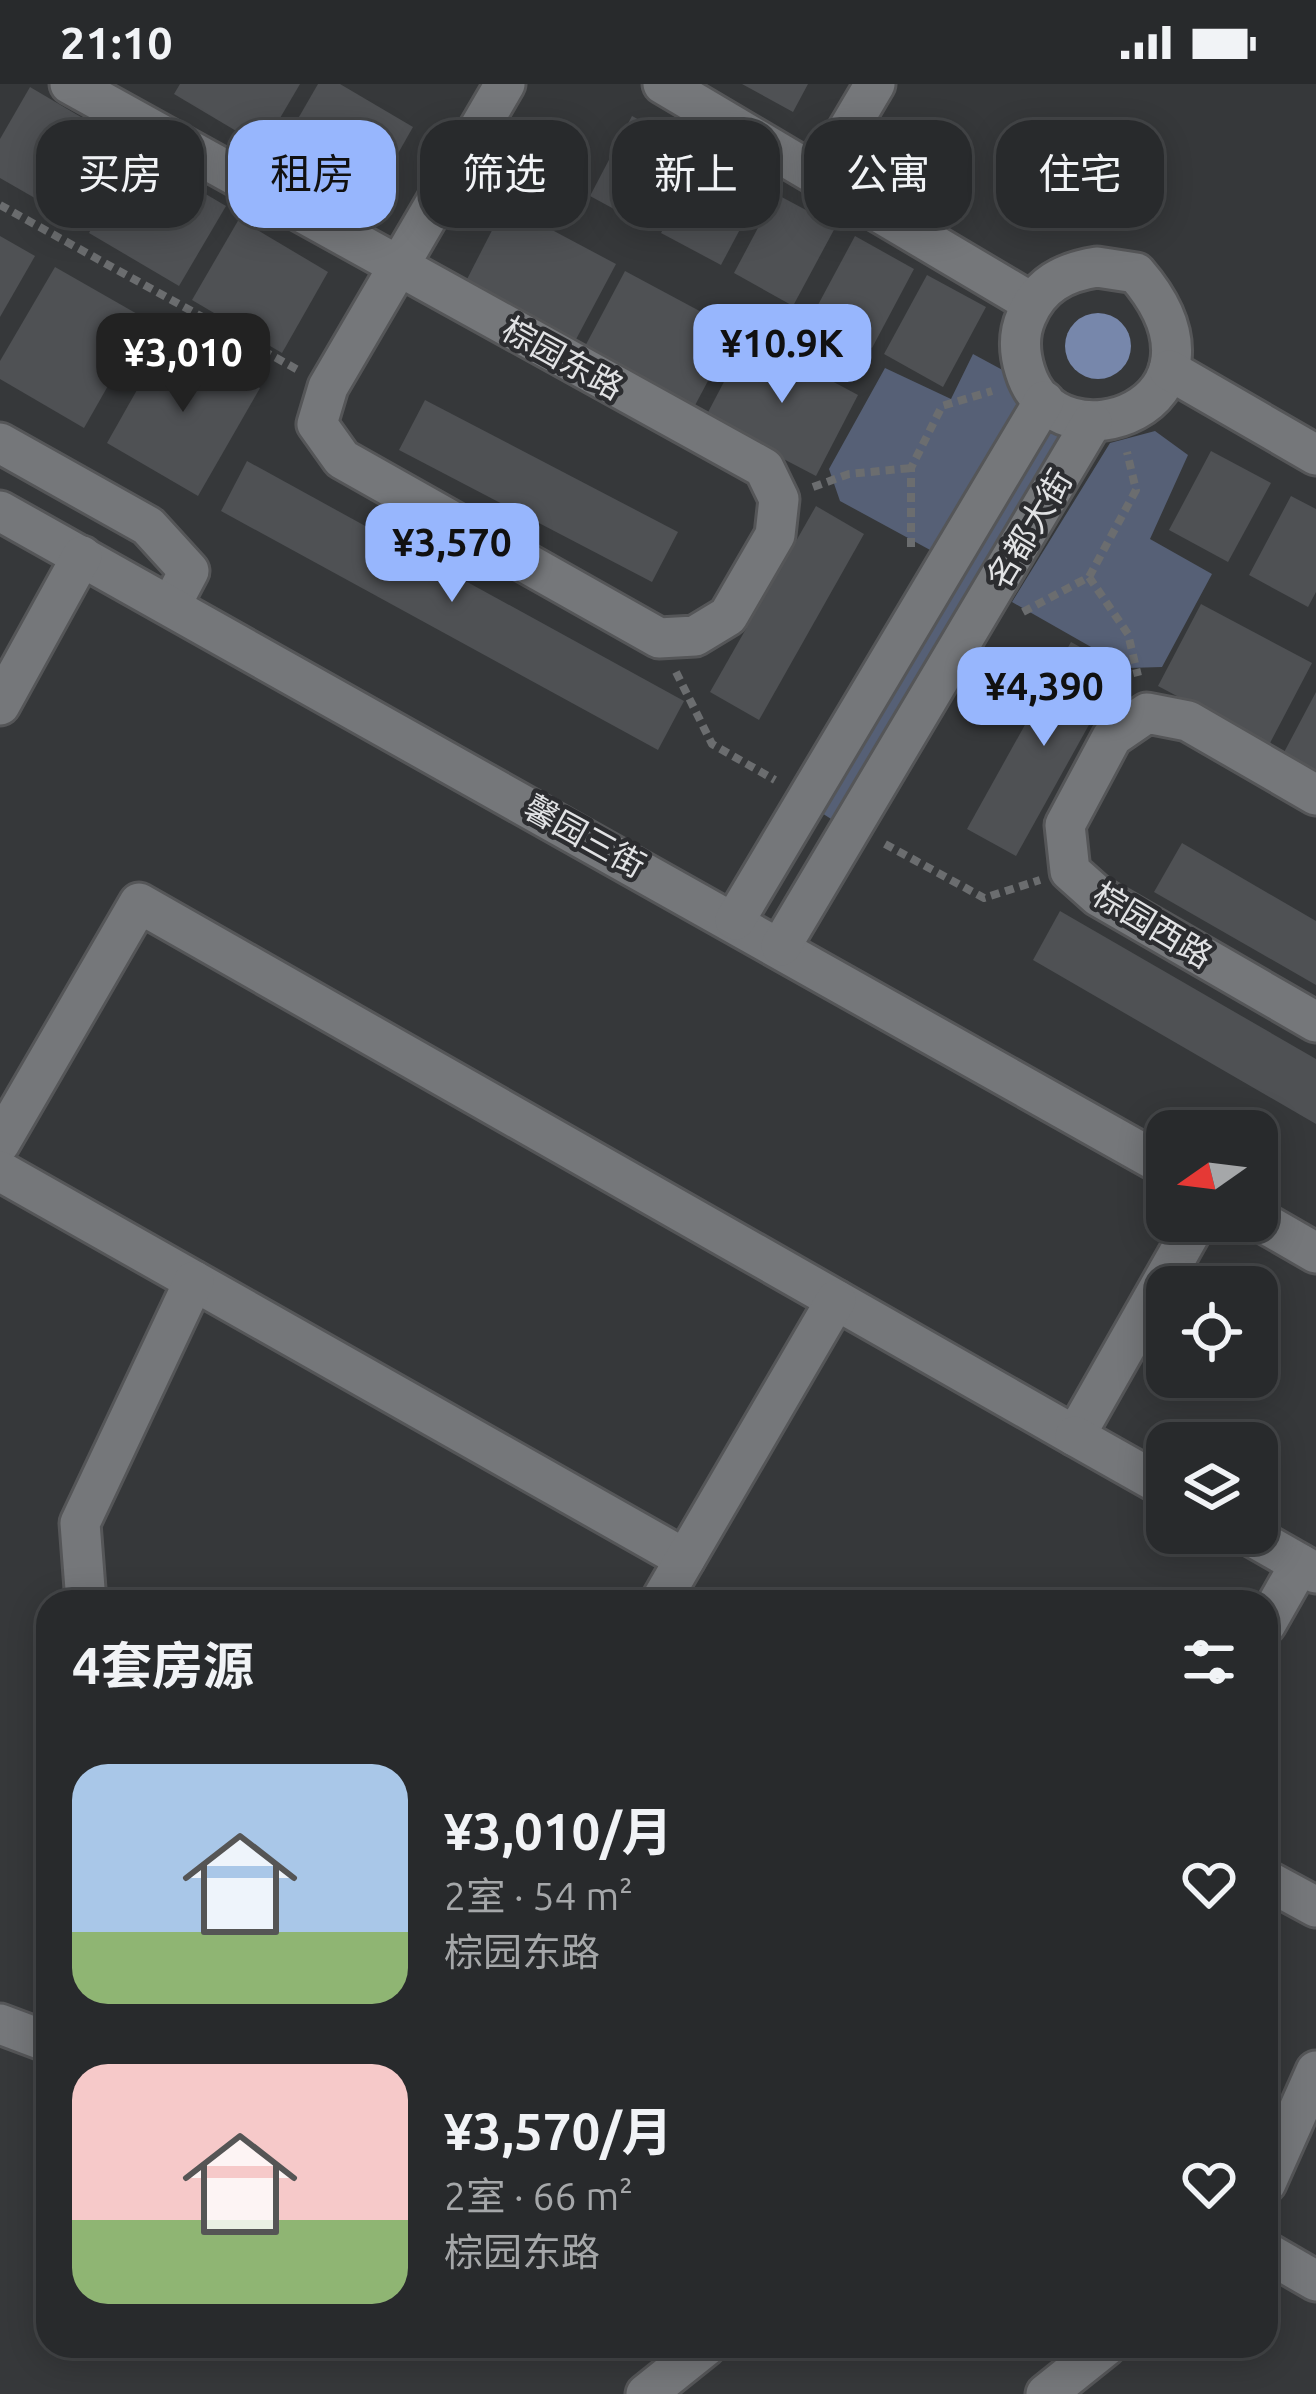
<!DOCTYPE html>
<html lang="zh">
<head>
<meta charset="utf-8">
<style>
  :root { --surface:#282a2c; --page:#343638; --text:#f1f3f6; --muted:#a5a7a9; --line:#444648; --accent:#97b6fd }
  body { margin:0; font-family:Ubuntu,"Noto Sans SC",sans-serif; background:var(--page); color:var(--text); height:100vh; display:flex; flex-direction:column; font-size:45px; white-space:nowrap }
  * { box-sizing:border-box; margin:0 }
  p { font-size:39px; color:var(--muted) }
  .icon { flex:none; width:66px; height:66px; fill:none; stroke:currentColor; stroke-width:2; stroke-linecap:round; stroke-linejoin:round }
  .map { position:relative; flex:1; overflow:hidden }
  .panel { position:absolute; left:36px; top:1506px; width:1242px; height:768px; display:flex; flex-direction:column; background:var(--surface); border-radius:36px; box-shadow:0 6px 30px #0003,0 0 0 3px var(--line) }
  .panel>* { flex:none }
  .banner { position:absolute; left:36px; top:36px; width:1245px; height:108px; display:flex; gap:24px }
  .needle { width:78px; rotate:256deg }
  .fabs { position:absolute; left:1146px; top:1026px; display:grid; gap:24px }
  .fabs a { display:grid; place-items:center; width:132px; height:132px; border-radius:24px; background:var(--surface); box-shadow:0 6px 30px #0003,0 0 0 3px var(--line); font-size:60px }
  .price { position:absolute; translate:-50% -102px; padding:0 27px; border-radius:24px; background:var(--accent); color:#111; font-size:39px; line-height:78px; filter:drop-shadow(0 3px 6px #0008) }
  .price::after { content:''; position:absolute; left:50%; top:72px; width:36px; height:27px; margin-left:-18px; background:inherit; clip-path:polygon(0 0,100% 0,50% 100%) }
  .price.current { background:#222; color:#fff }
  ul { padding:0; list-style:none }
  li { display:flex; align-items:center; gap:36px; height:300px; padding:0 36px }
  li span { display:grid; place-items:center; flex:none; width:336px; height:240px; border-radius:36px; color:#555 }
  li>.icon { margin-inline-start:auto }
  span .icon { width:144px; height:144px; fill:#fffc; stroke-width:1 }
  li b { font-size:51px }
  h2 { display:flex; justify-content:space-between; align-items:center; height:144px; padding:0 36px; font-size:51px }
  .pill { padding:0 42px; border-radius:36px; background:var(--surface); box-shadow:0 6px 30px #0003,0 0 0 3px var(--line); font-size:42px; line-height:108px }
  .pill.current { background:var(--accent); color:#111 }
  .status { display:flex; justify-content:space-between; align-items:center; height:84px; padding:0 60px; background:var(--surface); direction:ltr }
  .status svg { height:33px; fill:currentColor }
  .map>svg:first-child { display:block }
  .green { fill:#566076 }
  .water { fill:#7787ab }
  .building { fill:#4f5154 }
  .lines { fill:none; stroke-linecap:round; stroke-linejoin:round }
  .minor-casing { stroke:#555658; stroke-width:45 }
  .path { stroke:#6b6d6f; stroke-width:8; stroke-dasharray:9 6; stroke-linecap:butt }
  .minor { stroke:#75777a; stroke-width:39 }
  .labels { text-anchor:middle; stroke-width:9; stroke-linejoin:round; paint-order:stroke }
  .street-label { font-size:33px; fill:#e1e2e4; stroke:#2c2d30 }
</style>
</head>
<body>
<div class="status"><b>21:10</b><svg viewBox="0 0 49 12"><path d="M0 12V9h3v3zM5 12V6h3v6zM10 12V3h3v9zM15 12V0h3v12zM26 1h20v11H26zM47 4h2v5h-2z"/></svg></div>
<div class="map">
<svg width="1316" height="2310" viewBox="0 0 1316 2310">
  <rect width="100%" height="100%" fill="#36383a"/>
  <!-- green -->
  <g class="green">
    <path d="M973,270L1010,290L1019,322L932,467L840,417L829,385L885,284L951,315Z"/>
    <path d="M1056,326L1080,335L839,740L817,726Z"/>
    <path d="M1155,347L1188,371L1150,455L1212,490L1162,583L1128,584L1012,518L1110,359Z"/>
  </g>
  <!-- water -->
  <circle class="water" cx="1098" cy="262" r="33"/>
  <!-- building -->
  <g class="building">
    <path d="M180,0H300L263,63L174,10Z"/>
    <path d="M318,0H340L413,43L367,124L277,71Z"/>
    <path d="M742,0H808L793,28Z"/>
    <path d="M30,3L120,56L73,136L0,94V55Z"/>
    <path d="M632,32L692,64L649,144L590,112Z"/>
    <path d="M136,69L226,122L179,202L89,149Z"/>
    <path d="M704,70L763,102L721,181L661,149Z"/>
    <path d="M776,110L836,142L793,222L734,189Z"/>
    <path d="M505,121L616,180L573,261L463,203Z"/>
    <path d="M239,135L328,188L282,269L192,216Z"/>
    <path d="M0,152L35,172L0,233Z"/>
    <path d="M855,152L914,185L872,264L812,232Z"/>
    <path d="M55,183L146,235L84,344L0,295V277Z"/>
    <path d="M625,187L735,246L692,327L582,268Z"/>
    <path d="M927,191L986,223L943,303L884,270Z"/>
    <path d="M168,251L260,304L198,412L107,359Z"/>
    <path d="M748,252L858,311L816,392L705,334Z"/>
    <path d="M425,316L678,448L652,498L399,366Z"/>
    <path d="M1211,367L1271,399L1228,478L1169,446Z"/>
    <path d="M247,377L684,617L658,666L221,427Z"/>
    <path d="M1291,412L1316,425V508L1308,523L1249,491Z"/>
    <path d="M816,422L864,450L759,636L710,608Z"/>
    <path d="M1201,520L1312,579L1269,661L1158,602Z"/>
    <path d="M1071,558L1120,585L1016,772L967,745Z"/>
    <path d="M1316,608V692L1281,674Z"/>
    <path d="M1182,759L1316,837V901L1154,808Z"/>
    <path d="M1060,827L1316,975V1040L1033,876Z"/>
  </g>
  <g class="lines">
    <!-- minor casing -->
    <g class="minor-casing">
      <g id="minor">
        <path d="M70,0L764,384L779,415L775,451L728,532L695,552L659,554L342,375L317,340L328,303L505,0"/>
        <path d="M663,0L1032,219"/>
        <path d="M820,93L875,0"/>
        <path d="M1097,183L1136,189C1250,321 1056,390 1025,287C1019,268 1018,251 1026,233C1039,201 1064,188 1097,183Z"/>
        <path d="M1169,286L1316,371"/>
        <path d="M0,359L148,442L189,487L171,521"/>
        <path d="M0,427L1167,1083"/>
        <path d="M0,621L82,472"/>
        <path d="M1316,711L1188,637L1147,629L1112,653L1065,741L1070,787L1098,812L1316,938"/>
        <path d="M735,836L1044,317"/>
        <path d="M781,862L1092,338"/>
        <path d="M0,1059L139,819L1075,1352L1197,1137"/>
        <path d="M0,1087L685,1475"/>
        <path d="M1257,1135L1316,1169"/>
        <path d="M1075,1352L1167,1404"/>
        <path d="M1246,1449L1316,1489"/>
        <path d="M86,1518L80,1439L194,1197"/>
        <path d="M660,1518L836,1216"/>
        <path d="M1266,1540L1300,1480"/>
        <path d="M1266,1796L1316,1823"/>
        <path d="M0,1940L48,1958"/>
        <path d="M1266,2099L1316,1987"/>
        <path d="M1266,2168L1316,2197"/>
        <path d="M646,2310L706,2262"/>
        <path d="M1046,2310L1106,2262"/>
      </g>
    </g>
    <!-- path -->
    <g class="path">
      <path d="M0,121L298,286"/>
      <path d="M813,403L849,390L911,384"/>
      <path d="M911,463V384L942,322L992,307"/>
      <path d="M1089,493L1128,550L1138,592"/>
      <path d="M1023,528L1089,493L1136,406L1127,368"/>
      <path d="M676,588L712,660L775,696"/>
      <path d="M885,760L984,814L1040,796"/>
    </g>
    <!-- minor -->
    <use href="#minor" class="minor"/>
  </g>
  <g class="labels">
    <!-- street labels -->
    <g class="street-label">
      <text transform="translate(563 274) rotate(29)" y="12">棕园东路</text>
      <text transform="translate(1029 445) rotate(-59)" y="12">名都大街</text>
      <text transform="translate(585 752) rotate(29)" y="12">馨园三街</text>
      <text transform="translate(1153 841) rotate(31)" y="12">棕园西路</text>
    </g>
  </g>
</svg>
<div class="fabs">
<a><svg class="needle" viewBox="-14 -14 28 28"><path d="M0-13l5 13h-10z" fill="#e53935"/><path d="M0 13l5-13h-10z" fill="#a5a7a9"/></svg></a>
<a><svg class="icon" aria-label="locate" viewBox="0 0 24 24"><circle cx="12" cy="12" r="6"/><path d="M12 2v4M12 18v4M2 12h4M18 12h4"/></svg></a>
<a><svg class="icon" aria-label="layers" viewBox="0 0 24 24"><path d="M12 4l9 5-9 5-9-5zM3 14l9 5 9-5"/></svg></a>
</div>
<b class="price" style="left:782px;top:322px">¥10.9K</b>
<b class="price current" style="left:183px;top:331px">¥3,010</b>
<b class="price" style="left:452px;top:521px">¥3,570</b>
<b class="price" style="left:1044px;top:665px">¥4,390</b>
<div class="banner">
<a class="pill">买房</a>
<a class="pill current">租房</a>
<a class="pill">筛选</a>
<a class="pill">新上</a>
<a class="pill">公寓</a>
<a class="pill">住宅</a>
</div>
<section class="panel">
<h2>4套房源<svg class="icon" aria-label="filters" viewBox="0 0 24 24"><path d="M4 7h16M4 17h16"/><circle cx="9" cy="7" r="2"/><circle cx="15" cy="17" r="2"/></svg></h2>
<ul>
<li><span style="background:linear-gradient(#a9c7e8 70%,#8fb573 0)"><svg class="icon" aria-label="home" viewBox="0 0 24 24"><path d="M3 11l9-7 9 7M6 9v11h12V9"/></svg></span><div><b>¥3,010/月</b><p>2室 · 54 m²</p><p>棕园东路</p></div><svg class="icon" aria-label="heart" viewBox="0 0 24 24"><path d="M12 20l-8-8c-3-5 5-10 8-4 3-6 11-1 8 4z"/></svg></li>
<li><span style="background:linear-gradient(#f6c9c9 65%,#8fb573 0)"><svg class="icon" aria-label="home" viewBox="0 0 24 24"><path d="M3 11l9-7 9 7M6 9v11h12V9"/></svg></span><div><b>¥3,570/月</b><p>2室 · 66 m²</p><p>棕园东路</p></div><svg class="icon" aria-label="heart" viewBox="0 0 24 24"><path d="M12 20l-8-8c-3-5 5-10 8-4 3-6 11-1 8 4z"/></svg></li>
</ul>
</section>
</div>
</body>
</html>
